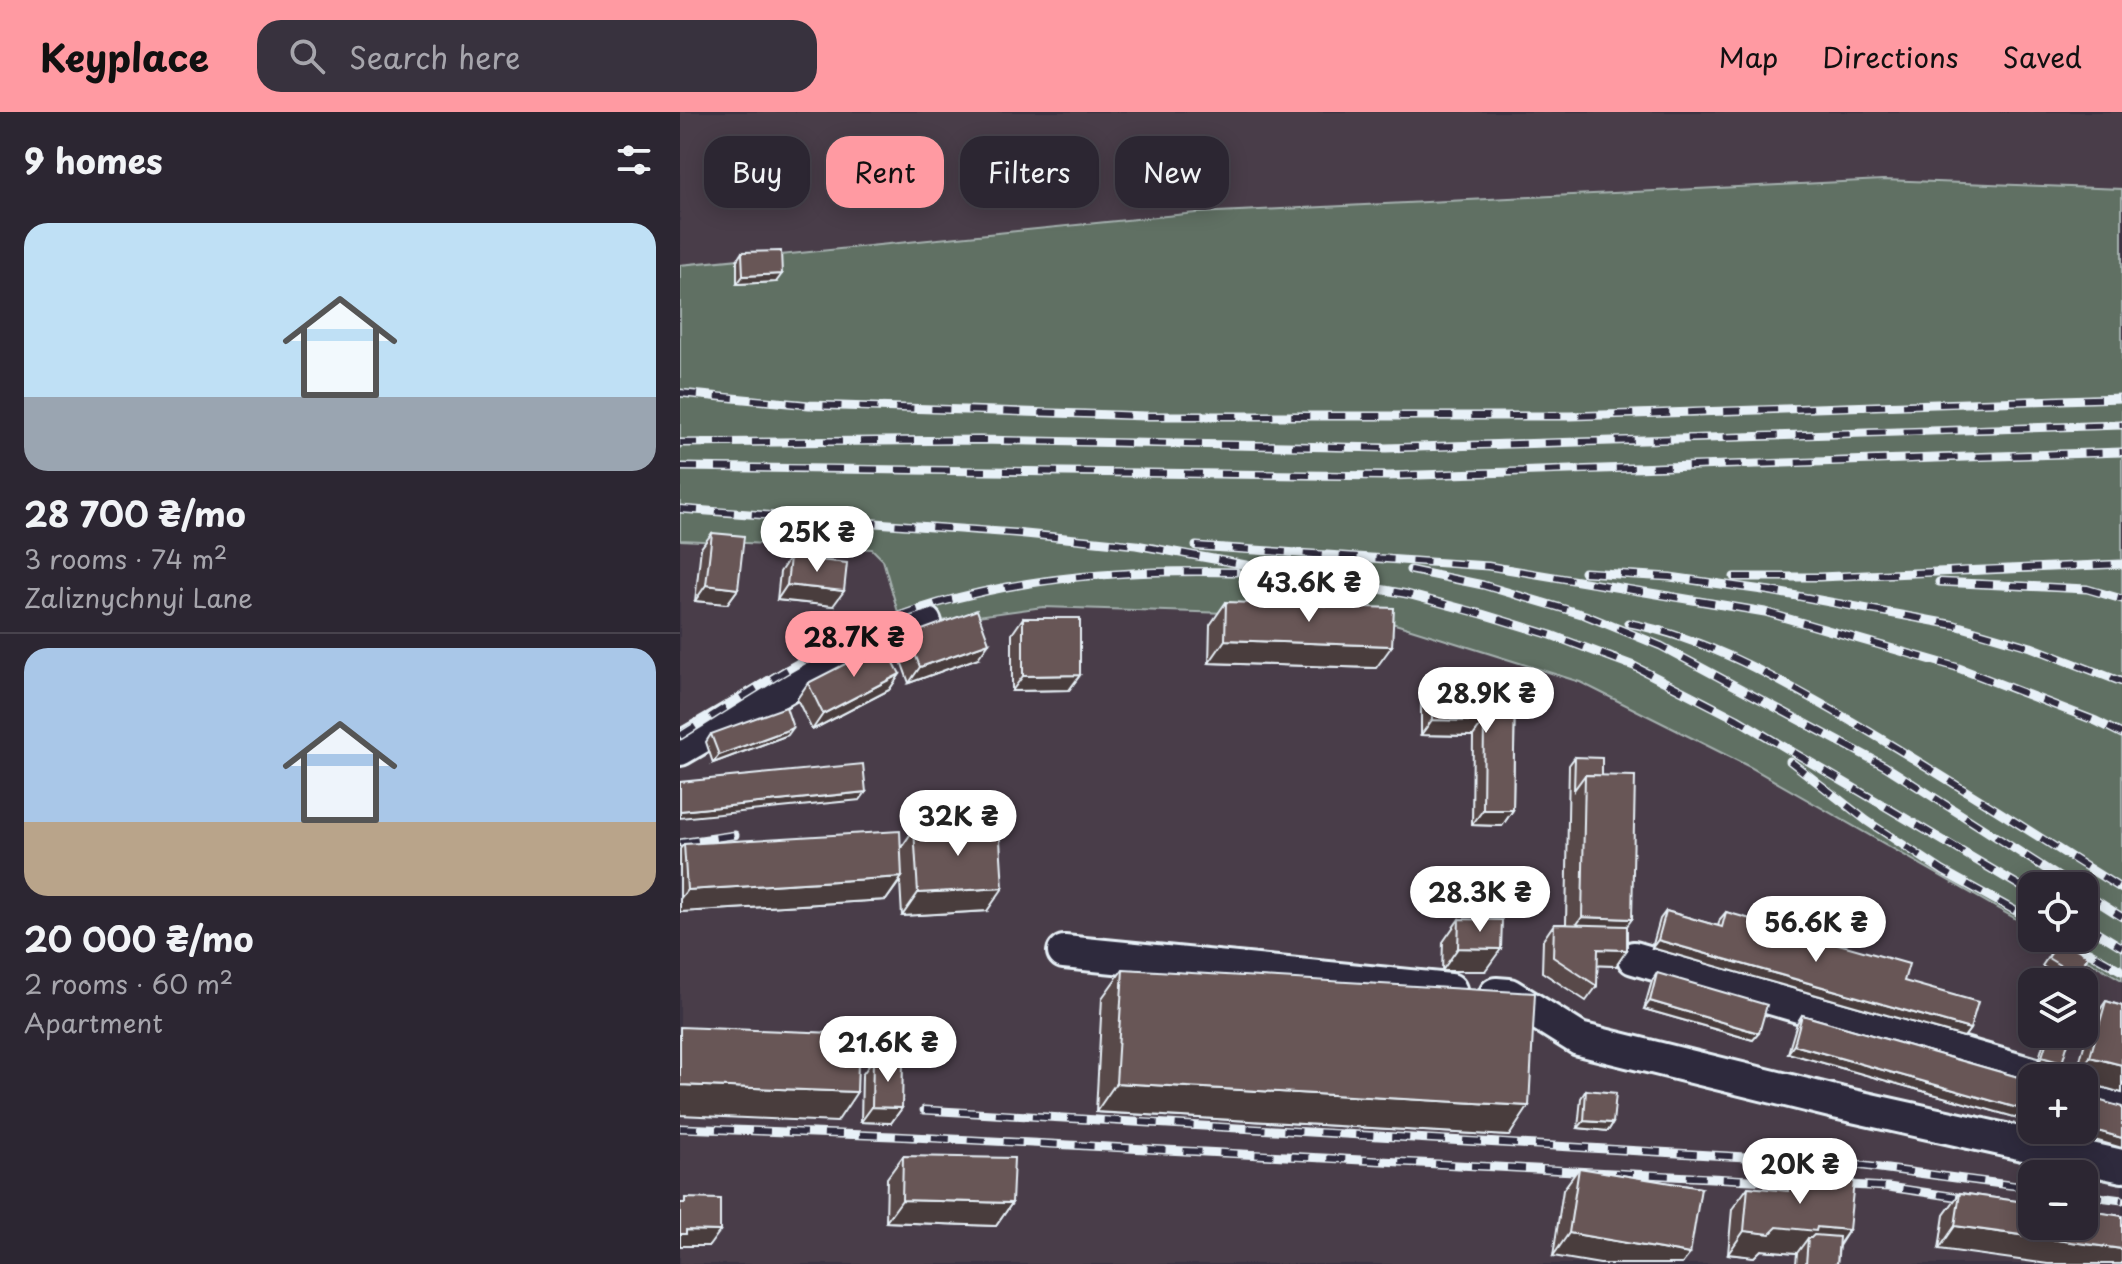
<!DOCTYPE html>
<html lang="en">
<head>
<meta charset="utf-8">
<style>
  :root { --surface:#2c2632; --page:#38323e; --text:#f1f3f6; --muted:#a6a5ac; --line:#48434d; --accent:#ff9aa2 }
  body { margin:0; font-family:"Playpen Sans",sans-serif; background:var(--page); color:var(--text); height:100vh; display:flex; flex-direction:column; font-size:30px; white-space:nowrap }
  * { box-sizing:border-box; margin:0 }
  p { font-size:26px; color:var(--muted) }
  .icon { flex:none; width:44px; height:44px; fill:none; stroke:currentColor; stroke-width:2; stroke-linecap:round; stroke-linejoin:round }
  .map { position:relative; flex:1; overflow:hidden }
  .drawer { display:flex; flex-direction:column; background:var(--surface); width:680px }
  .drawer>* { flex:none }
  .banner { position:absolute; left:24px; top:24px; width:760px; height:72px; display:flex; gap:16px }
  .fabs { position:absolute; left:1338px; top:760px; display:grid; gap:16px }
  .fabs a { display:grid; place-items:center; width:80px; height:80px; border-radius:16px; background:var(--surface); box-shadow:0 4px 20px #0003,0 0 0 2px var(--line); font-size:40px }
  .price { position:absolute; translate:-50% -68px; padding:0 18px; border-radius:28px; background:#fff; color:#222; font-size:26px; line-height:52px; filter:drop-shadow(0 2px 4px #0008) }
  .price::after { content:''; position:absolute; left:50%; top:48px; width:24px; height:18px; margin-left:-12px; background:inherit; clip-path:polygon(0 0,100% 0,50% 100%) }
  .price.on { background:var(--accent); color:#111 }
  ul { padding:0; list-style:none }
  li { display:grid; align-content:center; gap:16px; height:424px; padding:0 24px }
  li+li { border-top:2px solid var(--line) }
  li span { display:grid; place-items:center; height:248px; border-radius:24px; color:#555 }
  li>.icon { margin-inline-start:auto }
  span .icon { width:144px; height:144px; fill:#fffc; stroke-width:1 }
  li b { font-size:34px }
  h2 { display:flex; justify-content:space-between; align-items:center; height:96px; padding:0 24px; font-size:34px }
  .chip { padding:0 28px; border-radius:24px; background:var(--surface); box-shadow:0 4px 20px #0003,0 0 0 2px var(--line); font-size:28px; line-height:72px }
  .chip.on { background:var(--accent); color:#111 }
  header { display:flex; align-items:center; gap:48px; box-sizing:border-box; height:112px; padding:0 40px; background:var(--accent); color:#111 }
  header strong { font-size:38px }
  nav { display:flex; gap:44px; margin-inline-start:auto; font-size:28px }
  .search { width:560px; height:72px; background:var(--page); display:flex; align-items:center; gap:20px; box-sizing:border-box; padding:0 28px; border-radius:24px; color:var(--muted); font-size:30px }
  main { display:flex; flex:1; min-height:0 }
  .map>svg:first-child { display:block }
  .built { fill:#483e48; fill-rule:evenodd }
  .green { fill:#616f64; stroke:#a4b0ae; stroke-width:2 }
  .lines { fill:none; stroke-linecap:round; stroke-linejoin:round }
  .minor-casing { stroke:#e8f1f8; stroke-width:38 }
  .minor { stroke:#2f2a3d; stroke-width:32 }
  .rail-casing { stroke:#e8f1f8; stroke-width:9 }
  .rail { stroke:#2f2a3d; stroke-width:6; stroke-dasharray:18; stroke-linecap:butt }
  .wall { fill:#594a4a; stroke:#e8f1f8; stroke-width:2 }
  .shaded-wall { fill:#493c3c; stroke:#e8f1f8; stroke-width:2 }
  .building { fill:#685656; stroke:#e8f1f8; stroke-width:2 }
</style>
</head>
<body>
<header>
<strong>Keyplace</strong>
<div class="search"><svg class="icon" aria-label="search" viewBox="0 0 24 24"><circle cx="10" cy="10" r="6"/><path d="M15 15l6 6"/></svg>Search here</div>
<nav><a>Map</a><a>Directions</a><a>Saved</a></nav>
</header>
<main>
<section class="drawer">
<h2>9 homes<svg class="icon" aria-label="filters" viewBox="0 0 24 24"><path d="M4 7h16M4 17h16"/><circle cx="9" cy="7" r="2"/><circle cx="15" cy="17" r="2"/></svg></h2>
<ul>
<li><span style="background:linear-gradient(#bfe0f5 70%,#9aa5b1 0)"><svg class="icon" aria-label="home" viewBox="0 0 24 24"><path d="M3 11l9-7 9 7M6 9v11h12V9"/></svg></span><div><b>28 700 ₴/mo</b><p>3 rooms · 74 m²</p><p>Zaliznychnyi Lane</p></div></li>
<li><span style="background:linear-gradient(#a9c7e8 70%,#b9a48a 0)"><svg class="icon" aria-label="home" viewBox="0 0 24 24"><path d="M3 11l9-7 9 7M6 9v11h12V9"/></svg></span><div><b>20 000 ₴/mo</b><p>2 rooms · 60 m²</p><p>Apartment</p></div></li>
</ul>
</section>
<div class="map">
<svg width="1442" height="1152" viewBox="0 0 1442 1152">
  <rect width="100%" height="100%" fill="#3a3342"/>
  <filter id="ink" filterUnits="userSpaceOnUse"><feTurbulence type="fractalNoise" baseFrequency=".0125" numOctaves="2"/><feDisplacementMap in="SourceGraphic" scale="16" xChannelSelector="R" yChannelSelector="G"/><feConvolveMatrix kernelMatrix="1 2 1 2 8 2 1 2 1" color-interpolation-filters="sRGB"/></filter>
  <g filter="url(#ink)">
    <!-- built -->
    <g class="built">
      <path d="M0,0H1442V77L1203,68L516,101L0,153Z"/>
      <path d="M0,428L193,437L203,448L224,521L245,511L363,495L696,506L900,570L1070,655L1352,816V826H1369L1442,868V1152H0ZM1352,870H1404V922H1352ZM1352,966H1404V1018H1352ZM1352,1062H1404V1114H1352Z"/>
    </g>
    <!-- green -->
    <path class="green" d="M1203,68L1442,77V868L1369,826H1404V774H1352V816L1070,655L900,570L696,506L363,495L246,511L224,521L203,448L192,437L0,428V153L516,101Z"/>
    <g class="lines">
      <!-- minor casing -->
      <g class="minor-casing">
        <g id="minor">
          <path d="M0,637L113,571L245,511"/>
          <path d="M384,840L770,878"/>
          <path d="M954,846L1365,966"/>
          <path d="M816,882L829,883L899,927L1159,991L1442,1054"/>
          <path d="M1404,978L1442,989"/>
        </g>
      </g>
      <!-- minor -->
      <use href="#minor" class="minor"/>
      <!-- rail casing -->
      <g class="rail-casing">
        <g id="rail">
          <path d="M0,281L129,293L466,304H891L1442,286"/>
          <path d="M0,331L300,328L706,336L1442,313"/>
          <path d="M0,355L708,364L1442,340"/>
          <path d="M0,397L335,421L456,433L727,482L802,502L871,523L954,554L1057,607L1352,781"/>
          <path d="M516,434L808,454L1085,500L1276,555L1416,609L1442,622"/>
          <path d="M730,458L803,473L905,503L981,534L1205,654L1393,774"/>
          <path d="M904,460L990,465L1090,479L1275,513L1351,535L1442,570"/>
          <path d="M1054,465H1139L1442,452"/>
          <path d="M1259,470L1407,477L1442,487"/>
          <path d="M948,511C1030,527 1100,568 1171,609C1263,663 1352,721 1442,777"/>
          <path d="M0,624C58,588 117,548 179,520C297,467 429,457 556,460"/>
          <path d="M1110,649L1187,709L1263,759L1352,808"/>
          <path d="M0,731L55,723"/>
          <path d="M1404,781L1442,805"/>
          <path d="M1404,812L1442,835"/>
          <path d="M1384,826L1442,859"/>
          <path d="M244,998L1154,1050L1352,1076"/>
          <path d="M0,1016L213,1024L1208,1075L1298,1088"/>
          <path d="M1404,1083L1442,1088"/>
        </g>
      </g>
      <!-- rail -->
      <use href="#rail" class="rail"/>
    </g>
    <!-- wall -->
    <g class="wall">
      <path d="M62,140L96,170L57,172V148Z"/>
      <path d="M32,421L58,477L47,492L15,489L21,436Z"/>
      <path d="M110,445L153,494L97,488L100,460Z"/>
      <path d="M546,490L696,556L529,551L530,513Z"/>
      <path d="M343,506L400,563L389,578L332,579V522Z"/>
      <path d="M228,523L298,546L229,571L217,538Z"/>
      <path d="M220,562L209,578L132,618L117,587L128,571Z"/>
      <path d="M752,576L835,578L833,698L822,714L792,713L793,624L741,623V592Z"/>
      <path d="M31,622L108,623L33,651L26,630Z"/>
      <path d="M895,645L922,664L947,814L936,854L917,853V874L906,889L862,860L863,828L874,812H886L889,653Z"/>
      <path d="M234,717L307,799L222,804L220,769L206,788L0,800V737L4,732L221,736Z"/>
      <path d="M986,799L1038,814L1040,807L1046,800L1224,869L1290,917L1284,925L972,836L980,807Z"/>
      <path d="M779,807L805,859H762L763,830Z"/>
      <path d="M1380,827L1408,844L1392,870H1389L1362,854Z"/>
      <path d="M443,857L829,1024L416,1000L422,886Z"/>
      <path d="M977,861L1073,928L964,897L972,869Z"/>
      <path d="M1426,889L1442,894V981L1404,970V966H1395L1410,912Z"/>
      <path d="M1122,903L1352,969V1010L1108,941L1117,911Z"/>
      <path d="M1367,922H1385L1382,951L1377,959L1357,953L1365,926Z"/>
      <path d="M193,948L222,996L211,1011L181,1010L182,963Z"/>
      <path d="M906,978L933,1011L928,1019L898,1016L901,986Z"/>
      <path d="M223,1044L332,1091L316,1114L206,1110L207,1066Z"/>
      <path d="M899,1056L1021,1076L873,1144L883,1078Z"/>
      <path d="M1109,1064L1169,1118L1159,1134L1157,1152H1116L1117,1141L1081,1138L1074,1145L1048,1142L1052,1097L1068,1075L1099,1078Z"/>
      <path d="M1280,1081L1442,1104L1259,1137L1264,1103Z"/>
    </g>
    <!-- shaded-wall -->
    <g class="shaded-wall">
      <path d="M102,162L96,170L57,172L63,164Z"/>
      <path d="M26,473L58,477L47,492L15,489Z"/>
      <path d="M107,473L164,479L153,494L97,488Z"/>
      <path d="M545,528L712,534L696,556L529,551Z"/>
      <path d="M309,531L298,546L229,571L240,555Z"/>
      <path d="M220,562L209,578L132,618L143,602Z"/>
      <path d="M400,563L389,578L332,579L343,564Z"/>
      <path d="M752,608L804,609L793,624L741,623Z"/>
      <path d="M113,616L108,623L33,651L39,643Z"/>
      <path d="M186,680L180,688L0,706V699Z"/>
      <path d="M803,698H833L822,714L792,713Z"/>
      <path d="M222,765L206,788L0,800V787L7,778Z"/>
      <path d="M323,776L307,799L222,804L238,781Z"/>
      <path d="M902,805L952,807L936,829L886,828Z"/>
      <path d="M978,828L1290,917L1284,925L972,836Z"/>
      <path d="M778,836L821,837L805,859H762Z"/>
      <path d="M918,837L947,838L936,854L907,853Z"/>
      <path d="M970,889L1079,921L1073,928L964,897Z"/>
      <path d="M1114,933L1352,1000V1010L1108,941Z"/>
      <path d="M1362,945L1382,951L1377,959L1357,953Z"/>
      <path d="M1410,945L1442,953V981L1404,970V966H1395Z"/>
      <path d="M436,971L849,994L829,1024L416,1000Z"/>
      <path d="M0,973L177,980L157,1010L0,1003Z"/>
      <path d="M192,995L222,996L211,1011L181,1010Z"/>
      <path d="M904,1009L933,1011L928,1019L898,1016Z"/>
      <path d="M1404,1015L1442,1026V1036L1380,1018H1404Z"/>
      <path d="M222,1088L332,1091L316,1114L206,1110Z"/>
      <path d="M1275,1114L1442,1137V1152H1368L1259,1137Z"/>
      <path d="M1097,1115H1137L1169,1118L1153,1141L1128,1126L1117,1141L1081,1138L1074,1145L1048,1142L1064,1119Z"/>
      <path d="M6,1118L40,1119L29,1134H0V1122Z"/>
      <path d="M889,1121L1010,1142L1002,1152H920L873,1144Z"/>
    </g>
    <!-- building -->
    <g class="building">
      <path d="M101,139L102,162L63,164L62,140Z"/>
      <path d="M32,421L64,424L58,477L26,473Z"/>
      <path d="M110,445L167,451L164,479L107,473Z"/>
      <path d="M546,490L714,496L712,534L545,528Z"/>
      <path d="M297,498L309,531L240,555L228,523Z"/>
      <path d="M343,506H400V563L343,564Z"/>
      <path d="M204,532L220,562L143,602L128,571Z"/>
      <path d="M752,576L835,578L833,698H803L804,609L752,608Z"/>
      <path d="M106,595L113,616L39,643L31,622Z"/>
      <path d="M895,645L922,646V664L905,663L894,678Z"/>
      <path d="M183,652L186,680L0,699V670Z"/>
      <path d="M905,663L955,664L952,807L902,805Z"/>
      <path d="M319,712L323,776L238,781L234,717Z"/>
      <path d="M220,719L222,765L7,778L4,732Z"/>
      <path d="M986,799L1042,815L1046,800L1229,852L1224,869L1298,890L1290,917L978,828Z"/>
      <path d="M779,807L822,808L821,837L778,836Z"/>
      <path d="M874,812L947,814V838L918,837L917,874L873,845Z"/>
      <path d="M1380,827L1408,844L1396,863L1368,846Z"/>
      <path d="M443,857L855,881L849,994L436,971Z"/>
      <path d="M977,861L1087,893L1079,921L970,889Z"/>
      <path d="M1426,889L1442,894V953L1410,945Z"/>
      <path d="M1122,903L1352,969V1000L1114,933Z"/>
      <path d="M0,915L179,922L177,980L0,973Z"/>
      <path d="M1369,922H1385L1390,924L1382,951L1362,945Z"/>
      <path d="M193,948L223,949L222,996L192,995Z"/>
      <path d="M906,978L936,981L933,1011L904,1009Z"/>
      <path d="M1404,984L1442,995V1026L1404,1015Z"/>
      <path d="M223,1044L334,1046L332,1091L222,1088Z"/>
      <path d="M899,1056L1021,1076L1010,1142L889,1121Z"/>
      <path d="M1109,1064L1174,1069L1169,1118L1137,1115L1136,1119L1097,1115L1090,1122L1064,1119L1068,1075L1108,1079Z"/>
      <path d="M1280,1081L1352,1091V1114H1404V1098L1442,1104V1137L1275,1114Z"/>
      <path d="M5,1086L40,1087V1119L6,1118V1122H0V1091H5Z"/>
      <path d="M1134,1123L1159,1125L1157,1152H1126L1128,1126H1131Z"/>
    </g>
  </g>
</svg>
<div class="fabs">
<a><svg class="icon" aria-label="locate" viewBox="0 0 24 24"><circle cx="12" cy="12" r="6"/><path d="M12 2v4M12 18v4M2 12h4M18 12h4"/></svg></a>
<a><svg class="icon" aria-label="layers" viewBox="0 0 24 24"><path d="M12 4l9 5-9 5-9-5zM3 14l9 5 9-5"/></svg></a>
<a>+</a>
<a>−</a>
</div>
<b class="price" style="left:137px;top:462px">25K ₴</b>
<b class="price" style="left:629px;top:512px">43.6K ₴</b>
<b class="price on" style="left:174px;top:567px">28.7K ₴</b>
<b class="price" style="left:806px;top:623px">28.9K ₴</b>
<b class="price" style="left:278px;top:746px">32K ₴</b>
<b class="price" style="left:800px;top:822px">28.3K ₴</b>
<b class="price" style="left:1136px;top:852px">56.6K ₴</b>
<b class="price" style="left:208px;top:972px">21.6K ₴</b>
<b class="price" style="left:1120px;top:1094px">20K ₴</b>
<div class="banner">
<a class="chip">Buy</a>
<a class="chip on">Rent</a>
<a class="chip">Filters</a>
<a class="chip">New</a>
</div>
</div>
</main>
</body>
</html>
